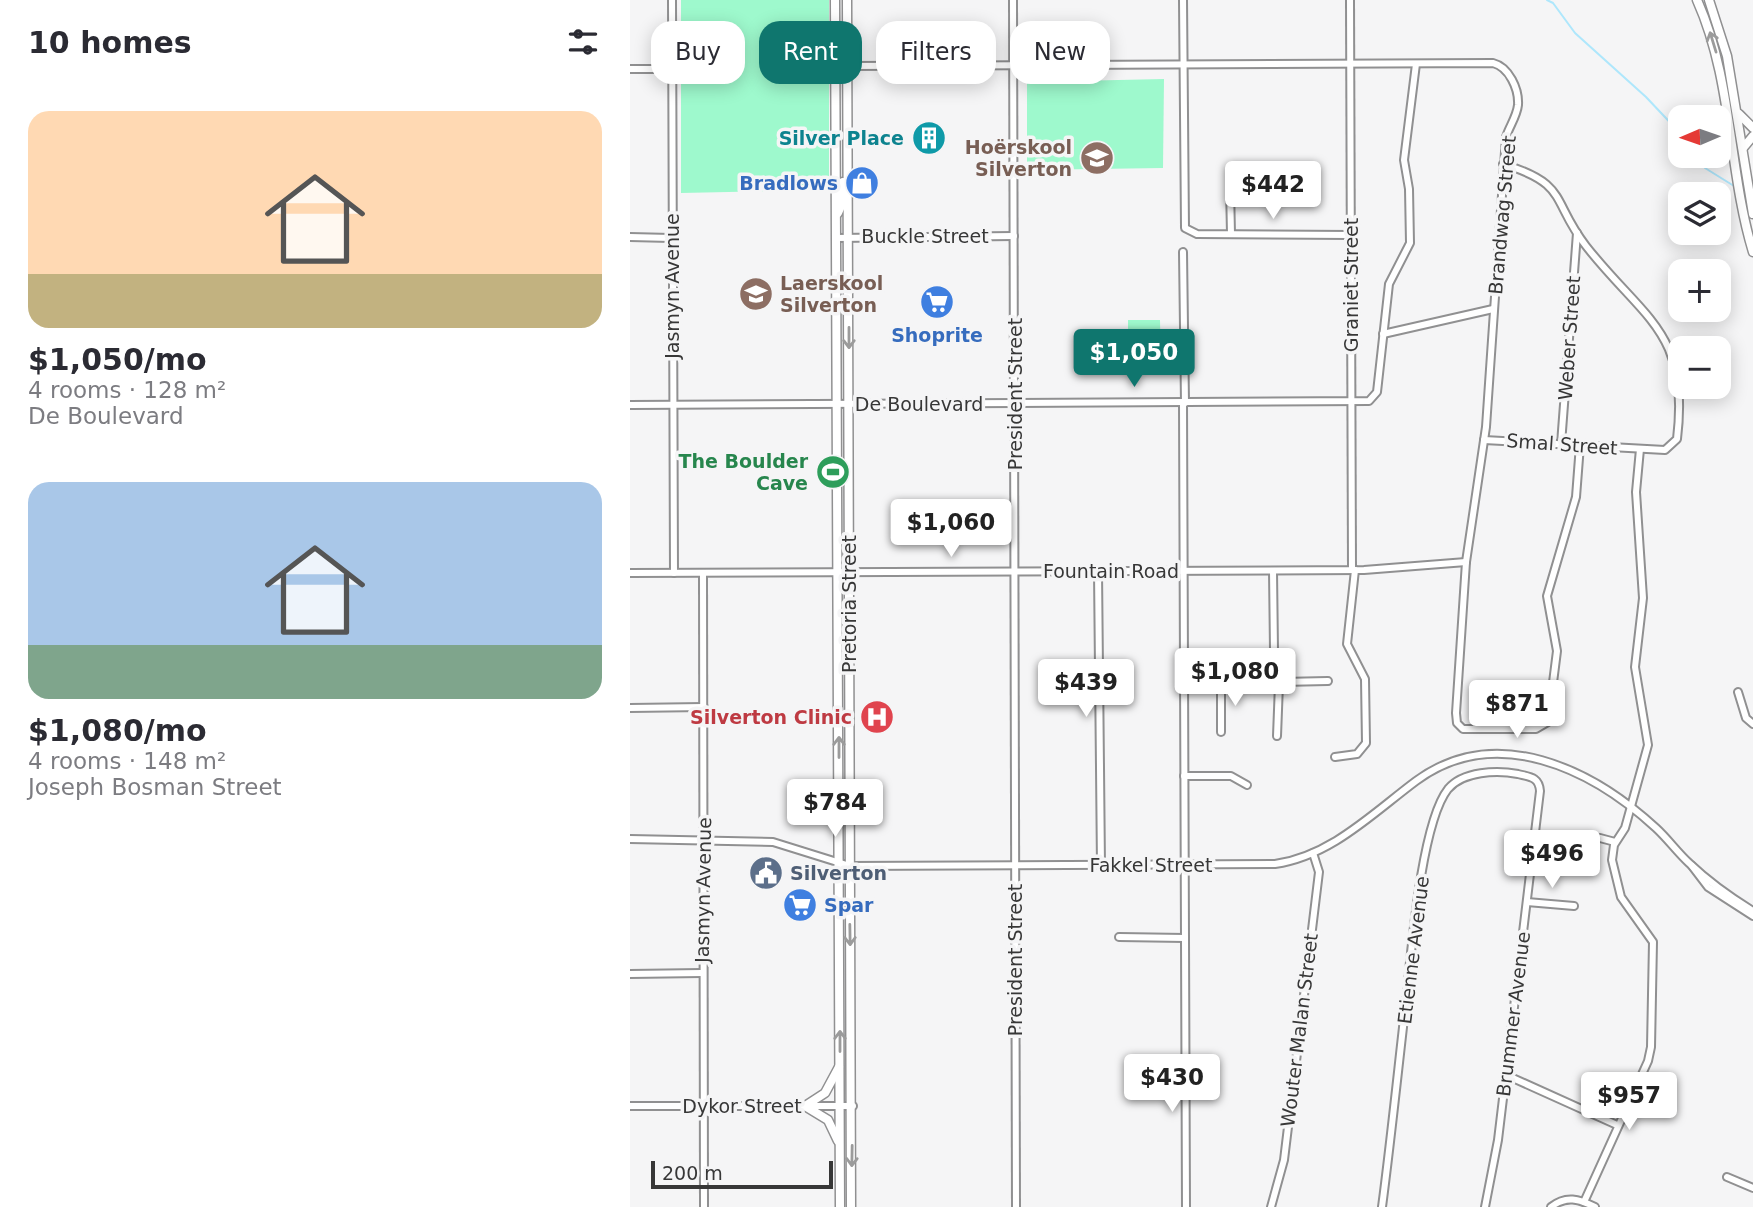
<!DOCTYPE html>
<html lang="en">
<head>
<meta charset="utf-8">
<style>
  :root { --surface:#fff; --page:#f2f2f3; --text:#2b2b33; --muted:#7c7c81; --accent:#0f766e }
  body { margin:0; font-family:"DejaVu Sans",sans-serif; background:var(--page); color:var(--text); height:100vh; display:flex; flex-direction:column; font-size:26px; white-space:nowrap }
  * { box-sizing:border-box; margin:0 }
  p { font-size:23px; color:var(--muted) }
  .icon { flex:none; width:38px; height:38px; fill:none; stroke:currentColor; stroke-width:2; stroke-linecap:round; stroke-linejoin:round }
  .map { position:relative; flex:1; overflow:hidden }
  .drawer { display:flex; flex-direction:column; background:var(--surface); width:630px }
  .drawer>* { flex:none }
  .hud { position:absolute; left:21px; top:21px; width:665px; height:63px; display:flex; gap:14px }
  .needle { width:46px; rotate:268deg }
  .fabs { position:absolute; left:1038px; top:105px; display:grid; gap:14px }
  .fabs a { display:grid; place-items:center; width:63px; height:63px; border-radius:14px; background:var(--surface); box-shadow:0 4px 18px #0003; font-size:35px }
  .scale { position:absolute; left:21px; bottom:18px; width:182px; box-sizing:border-box; padding-left:7px; border:4px solid #373737; border-top:0; font-size:19px; line-height:24px; white-space:nowrap; color:#373737; -webkit-text-stroke:5px #f5f5f6; paint-order:stroke }
  .price { position:absolute; translate:-50% -60px; padding:0 16px; border-radius:7px; background:#fff; color:#222; font-size:23px; line-height:46px; filter:drop-shadow(0 2px 4px #0008) }
  .price::after { content:''; position:absolute; left:50%; top:42px; width:21px; height:16px; margin-left:-10px; background:inherit; clip-path:polygon(0 0,100% 0,50% 100%) }
  .price.selected { background:var(--accent); color:#fff }
  ul { padding:0; list-style:none }
  li { display:grid; align-content:center; gap:14px; height:371px; padding:0 28px }
  li span { display:grid; place-items:center; height:217px; border-radius:21px; color:#555 }
  li>.icon { margin-inline-start:auto }
  span .icon { width:126px; height:126px; fill:#fffc; stroke-width:1 }
  li b { font-size:30px }
  h2 { display:flex; justify-content:space-between; align-items:center; height:84px; padding:0 28px; font-size:30px }
  .pill { padding:0 24px; border-radius:21px; background:var(--surface); box-shadow:0 4px 18px #0003; font-size:24px; line-height:63px }
  .pill.selected { background:var(--accent); color:#fff }
  main { display:flex; flex:1; min-height:0 }
  .map>svg:first-child { display:block }
  .green { fill:#9ef9cd }
  .lines { fill:none; stroke-linecap:round; stroke-linejoin:round }
  .stream { stroke:#aee7fc; stroke-width:2 }
  .minor-casing { stroke:#909091; stroke-width:10 }
  .major-casing { stroke:#909091; stroke-width:11 }
  .minor { stroke:#fff; stroke-width:6 }
  .major { stroke:#fff; stroke-width:8 }
  .oneway { stroke:#9b9b9b }
  .labels { text-anchor:middle; stroke-width:7; stroke-linejoin:round; paint-order:stroke }
  .culture-label { font-size:19px; font-weight:bold; fill:#0d838f; stroke:#f5f5f6; text-anchor:end }
  .education-label { font-size:19px; font-weight:bold; fill:#785e54; stroke:#f5f5f6; text-anchor:end }
  .shop-label { font-size:19px; font-weight:bold; fill:#366cbe; stroke:#f5f5f6; text-anchor:end }
  .street-label { font-size:19px; fill:#373737; stroke:#f5f5f6 }
  .leisure-label { font-size:19px; font-weight:bold; fill:#27864d; stroke:#f5f5f6; text-anchor:end }
  .health-label { font-size:19px; font-weight:bold; fill:#be3a42; stroke:#f5f5f6; text-anchor:end }
  .service-label { font-size:19px; font-weight:bold; fill:#4e5e75; stroke:#f5f5f6; text-anchor:start }
</style>
</head>
<body>
<main>
<section class="drawer">
<h2>10 homes<svg class="icon" aria-label="filters" viewBox="0 0 24 24"><path d="M4 7h16M4 17h16"/><circle cx="9" cy="7" r="2"/><circle cx="15" cy="17" r="2"/></svg></h2>
<ul>
<li><span style="background:linear-gradient(#ffd9b3 75%,#c2b280 0)"><svg class="icon" aria-label="home" viewBox="0 0 24 24"><path d="M3 11l9-7 9 7M6 9v11h12V9"/></svg></span><div><b>$1,050/mo</b><p>4 rooms · 128 m²</p><p>De Boulevard</p></div></li>
<li><span style="background:linear-gradient(#a9c7e8 75%,#7fa58c 0)"><svg class="icon" aria-label="home" viewBox="0 0 24 24"><path d="M3 11l9-7 9 7M6 9v11h12V9"/></svg></span><div><b>$1,080/mo</b><p>4 rooms · 148 m²</p><p>Joseph Bosman Street</p></div></li>
</ul>
</section>
<div class="map">
<svg width="1123" height="1207" viewBox="0 0 1123 1207">
  <rect width="100%" height="100%" fill="#f5f5f6"/>
  <!-- green -->
  <g class="green">
    <path d="M51,0H199V190L51,193Z"/>
    <path d="M534,79L533,168L397,170V82Z"/>
    <path d="M498,320H530L531,370H498Z"/>
  </g>
  <g class="lines">
    <!-- stream -->
    <g class="stream">
      <path d="M917,0L923,3L945,33L1016,97L1050,133"/>
      <path d="M1066,156L1075,168L1104,186"/>
    </g>
    <!-- minor casing -->
    <g class="minor-casing">
      <g id="minor">
        <path d="M42,0L44,573"/>
        <path d="M383,0L386,1207"/>
        <path d="M553,0L555,228L567,234L721,235"/>
        <path d="M720,0L722,570"/>
        <path d="M218,66L863,63C879,67 889,89 888,105C887,116 879,127 876,137L856,427L836,562L826,713L827,723L833,729H906L918,722L927,651L917,596L946,497L950,445"/>
        <path d="M0,69H41"/>
        <path d="M600,187L601,234"/>
        <path d="M0,237L41,238"/>
        <path d="M206,238L384,236"/>
        <path d="M553,252L555,403"/>
        <path d="M753,334L863,309"/>
        <path d="M553,403L556,1207"/>
        <path d="M0,405L739,401L747,392L759,284L780,243L779,189L774,160L786,64"/>
        <path d="M854,440L1035,450L1047,439C1060,331 1014,320 956,246C921,201 939,184 873,164"/>
        <path d="M931,444L947,233"/>
        <path d="M468,571L471,866"/>
        <path d="M643,571L644,651"/>
        <path d="M0,573L734,570L836,562"/>
        <path d="M73,574L74,1207"/>
        <path d="M554,684L698,681"/>
        <path d="M591,684V732"/>
        <path d="M1108,692L1116,718L1123,724"/>
        <path d="M0,708L74,707"/>
        <path d="M647,736L649,684"/>
        <path d="M705,757L727,754L736,743L735,679L717,644L725,570"/>
        <path d="M554,776H601L617,785"/>
        <path d="M905,835L970,838L985,842"/>
        <path d="M0,839L143,842L220,866L645,864C701,856 743,813 786,781C866,722 962,769 1026,828C1038,839 1047,852 1059,863C1079,882 1100,897 1123,911"/>
        <path d="M1062,866L1078,887L1123,916"/>
        <path d="M897,902L944,906"/>
        <path d="M489,937L555,938"/>
        <path d="M0,974L72,973"/>
        <path d="M876,1075L987,1125"/>
        <path d="M0,1106H223"/>
        <path d="M1097,1177L1123,1188"/>
        <path d="M954,1202L1018,1061L1021,1047L1023,942L991,897L982,860L984,845L995,828L1018,745L1005,667L1013,598L1006,492L1010,449"/>
        <path d="M641,1207L654,1160L689,872L683,853"/>
        <path d="M752,1207C761,1139 768,1070 776,1001C781,955 791,823 818,789C833,771 867,770 888,774C900,777 909,777 910,791L868,1140L855,1207"/>
        <path d="M921,1207C936,1195 949,1199 965,1207"/>
      </g>
    </g>
    <!-- major casing -->
    <g class="major-casing">
      <g id="major">
        <path d="M205,0L210,1207"/>
        <path d="M217,0L221,1207"/>
        <path d="M1067,0C1103,80 1098,170 1123,252"/>
        <path d="M1079,0L1097,56L1123,214"/>
        <path d="M1109,114L1123,128"/>
        <path d="M1113,148L1123,136"/>
        <path d="M208,213L212,204L213,182"/>
        <path d="M175,1106L198,1120L208,1141"/>
        <path d="M175,1106L195,1093L209,1067"/>
      </g>
    </g>
    <!-- minor -->
    <use href="#minor" class="minor"/>
    <!-- major -->
    <use href="#major" class="major"/>
  </g>
  <!-- one-way arrows -->
  <defs><path id="oneway-shaft" d="M-6 0H5M1.5-3L5.5 0L1.5 3" fill="none" stroke-width="1.6" stroke-linecap="round" stroke-linejoin="round" transform="scale(1.75)"/></defs>
  <g class="oneway">
    <use href="#oneway-shaft" transform="translate(1083 42) rotate(-107)"/>
    <use href="#oneway-shaft" transform="translate(219 338) rotate(90)"/>
    <use href="#oneway-shaft" transform="translate(209 747) rotate(-90)"/>
    <use href="#oneway-shaft" transform="translate(220 935) rotate(89)"/>
    <use href="#oneway-shaft" transform="translate(210 1041) rotate(-90)"/>
    <use href="#oneway-shaft" transform="translate(222 1156) rotate(91)"/>
  </g>
  <!-- icons -->
  <defs>
    <g id="building-disc" transform="scale(1.75)"><circle r="9.5" fill="#0f9aa8" stroke="#f5f5f6"/><path d="M-4-6H4V6H1V3H-1V6H-4ZM-2.5-4.3h1.7v1.8h-1.7ZM.8-4.3h1.7v1.8H.8ZM-2.5-1h1.7V.8h-1.7ZM.8-1h1.7V.8H.8Z" fill="#fff"/></g>
    <g id="school-disc" transform="scale(1.75)"><circle r="9.5" fill="#8d6e63" stroke="#f5f5f6"/><path d="M0-5L7-2L0 1L-7-2ZM-4 1L0 2.5L4 1V4Q0 6-4 4Z" fill="#fff"/></g>
    <g id="shop-disc" transform="scale(1.75)"><circle r="9.5" fill="#3f7fe0" stroke="#f5f5f6"/><path d="M-5-2.5h2.3a2.7 3.5 0 0 1 5.4 0H5L5.5 6h-11ZM-1.5-2.5h3a1.5 2.3 0 0 0-3 0Z" fill="#fff"/></g>
    <g id="supermarket-disc" transform="scale(1.75)"><circle r="9.5" fill="#3f7fe0" stroke="#f5f5f6"/><path d="M-6-5.5h2.5l.6 2H6L4.5 2H-2.5L-4.4-4H-6ZM-1.5 3.2a1.3 1.3 0 1 0 .1 0ZM3 3.2a1.3 1.3 0 1 0 .1 0Z" fill="#fff"/></g>
    <g id="stadium-disc" transform="scale(1.75)"><circle r="9.5" fill="#2e9e5b" stroke="#f5f5f6"/><path d="M0-5a6.5 5 0 1 0 0 10a6.5 5 0 1 0 0-10ZM-3.5-1.8h7v3.6h-7Z" fill="#fff"/></g>
    <g id="hospital-disc" transform="scale(1.75)"><circle r="9.5" fill="#e0444e" stroke="#f5f5f6"/><path d="M-5-5h3v3.5h4V-5h3V5h-3V1.5h-4V5h-3Z" fill="#fff"/></g>
    <g id="civic-disc" transform="scale(1.75)"><circle r="9.5" fill="#5c6f8a" stroke="#f5f5f6"/><path d="M-.6-6.5H3V-4.5H.6V-3L4-1V1h2V6H-6V1h2V-1L-.6-3ZM-1.2 2.5V6h2.4V2.5Z" fill="#fff"/></g>
  </defs>
  <g fill-rule="evenodd">
    <use href="#building-disc" x="299" y="138"/>
    <use href="#school-disc" x="467" y="158"/>
    <use href="#shop-disc" x="232" y="183"/>
    <use href="#school-disc" x="126" y="294"/>
    <use href="#supermarket-disc" x="307" y="302"/>
    <use href="#stadium-disc" x="203" y="472"/>
    <use href="#hospital-disc" x="247" y="717"/>
    <use href="#civic-disc" x="136" y="873"/>
    <use href="#supermarket-disc" x="170" y="905"/>
  </g>
  <g class="labels">
    <!-- culture labels -->
    <g class="culture-label">
      <text x="274" y="145">Silver Place</text>
    </g>
    <!-- education labels -->
    <g class="education-label">
      <text x="442" y="154">Hoërskool<tspan x="442" dy="22">Silverton</tspan></text>
      <text x="150" y="290" text-anchor="start">Laerskool<tspan x="150" dy="22">Silverton</tspan></text>
    </g>
    <!-- shop labels -->
    <g class="shop-label">
      <text x="208" y="190">Bradlows</text>
      <text x="307" y="342" text-anchor="middle">Shoprite</text>
      <text x="194" y="912" text-anchor="start">Spar</text>
    </g>
    <!-- street labels -->
    <g class="street-label">
      <text transform="translate(872 215) rotate(-85)" y="7">Brandwag Street</text>
      <text x="295" y="243">Buckle Street</text>
      <text transform="translate(721 285) rotate(-90)" y="7">Graniet Street</text>
      <text transform="translate(42 286) rotate(-90)" y="7">Jasmyn Avenue</text>
      <text transform="translate(939 338) rotate(-86)" y="7">Weber Street</text>
      <text transform="translate(385 394) rotate(-90)" y="7">President Street</text>
      <text x="289" y="411">De Boulevard</text>
      <text transform="translate(932 444) rotate(4)" y="7">Smal Street</text>
      <text x="481" y="578">Fountain Road</text>
      <text transform="translate(219 604) rotate(-90)" y="7">Pretoria Street</text>
      <text x="521" y="872">Fakkel Street</text>
      <text transform="translate(73 890) rotate(-89)" y="7">Jasmyn Avenue</text>
      <text transform="translate(783 950) rotate(-83)" y="7">Etienne Avenue</text>
      <text transform="translate(385 960) rotate(-90)" y="7">President Street</text>
      <text transform="translate(883 1014) rotate(-83)" y="7">Brummer Avenue</text>
      <text transform="translate(669 1030) rotate(-83)" y="7">Wouter Malan Street</text>
      <text x="112" y="1113">Dykor Street</text>
    </g>
    <!-- leisure labels -->
    <g class="leisure-label">
      <text x="178" y="468">The Boulder<tspan x="178" dy="22">Cave</tspan></text>
    </g>
    <!-- health labels -->
    <g class="health-label">
      <text x="222" y="724">Silverton Clinic</text>
    </g>
    <!-- service labels -->
    <g class="service-label">
      <text x="160" y="880">Silverton</text>
    </g>
  </g>
</svg>
<div class="fabs">
<a><svg class="needle" viewBox="-14 -14 28 28"><path d="M0-13l5 13h-10z" fill="#e53935"/><path d="M0 13l5-13h-10z" fill="#7c7c81"/></svg></a>
<a><svg class="icon" aria-label="layers" viewBox="0 0 24 24"><path d="M12 4l9 5-9 5-9-5zM3 14l9 5 9-5"/></svg></a>
<a>+</a>
<a>−</a>
</div>
<div class="scale">200 m</div>
<b class="price" style="left:643px;top:221px">$442</b>
<b class="price selected" style="left:504px;top:389px">$1,050</b>
<b class="price" style="left:321px;top:559px">$1,060</b>
<b class="price" style="left:605px;top:708px">$1,080</b>
<b class="price" style="left:456px;top:719px">$439</b>
<b class="price" style="left:887px;top:740px">$871</b>
<b class="price" style="left:205px;top:839px">$784</b>
<b class="price" style="left:922px;top:890px">$496</b>
<b class="price" style="left:542px;top:1114px">$430</b>
<b class="price" style="left:999px;top:1132px">$957</b>
<div class="hud">
<a class="pill">Buy</a>
<a class="pill selected">Rent</a>
<a class="pill">Filters</a>
<a class="pill">New</a>
</div>
</div>
</main>
</body>
</html>
